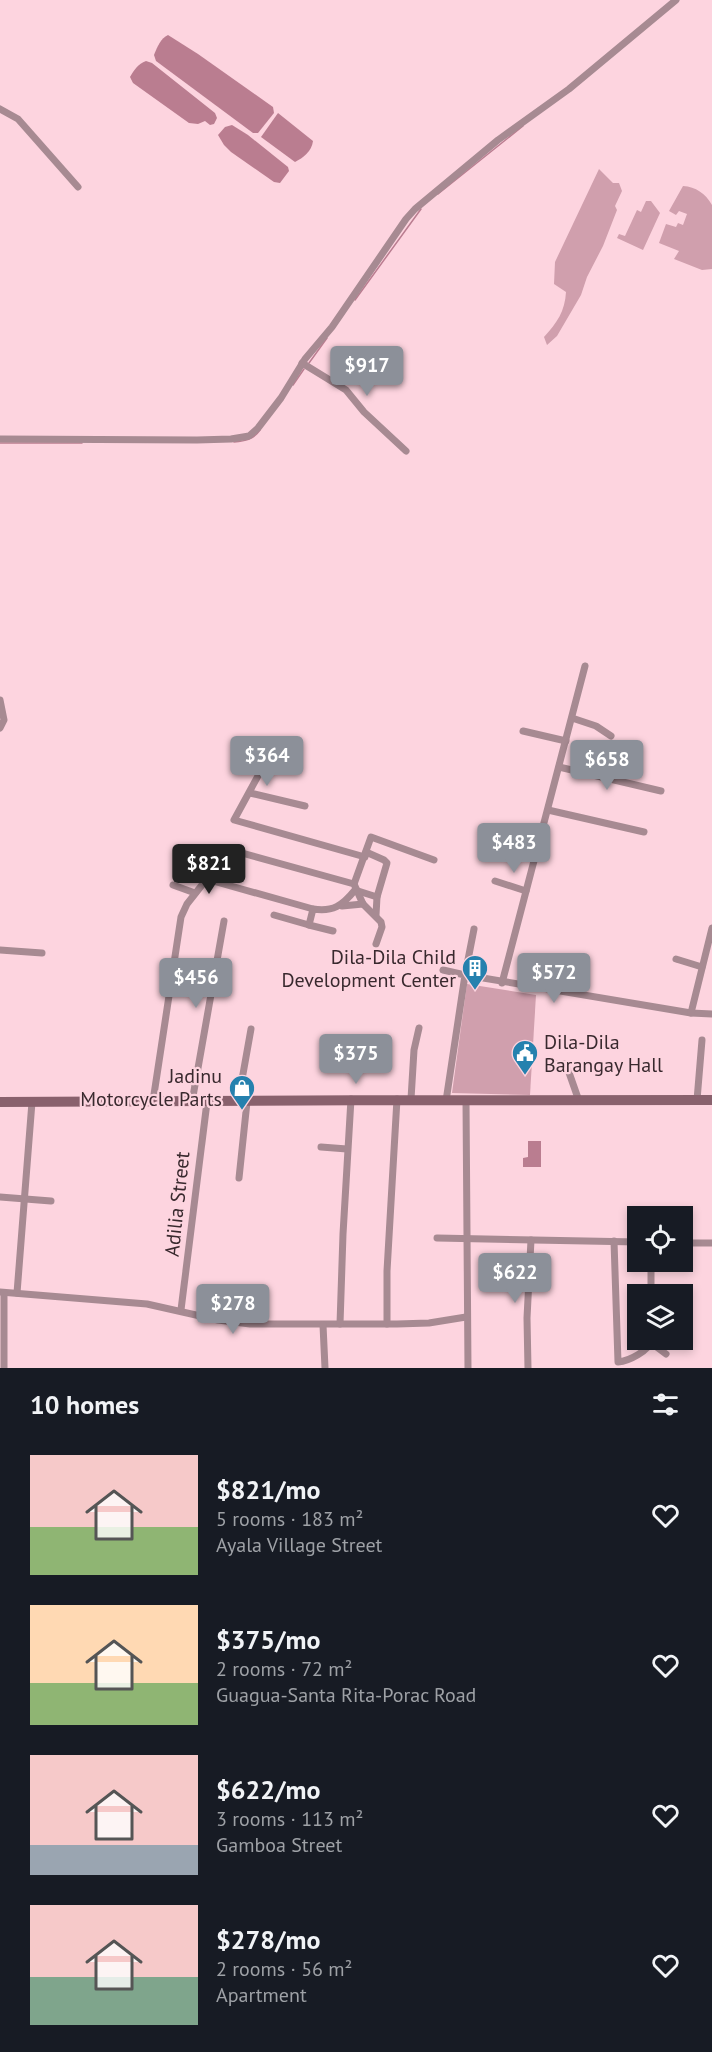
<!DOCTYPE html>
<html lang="en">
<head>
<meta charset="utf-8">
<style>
  :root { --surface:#171b24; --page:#242831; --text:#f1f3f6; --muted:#9ea1a6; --accent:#8c9099 }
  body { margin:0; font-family:"PT Sans",sans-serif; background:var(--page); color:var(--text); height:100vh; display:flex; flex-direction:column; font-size:22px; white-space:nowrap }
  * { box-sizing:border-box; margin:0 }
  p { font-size:20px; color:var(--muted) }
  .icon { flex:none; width:33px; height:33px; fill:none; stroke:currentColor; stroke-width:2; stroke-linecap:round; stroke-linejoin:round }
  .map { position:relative; height:1368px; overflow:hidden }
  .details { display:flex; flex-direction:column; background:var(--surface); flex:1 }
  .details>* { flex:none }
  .buttons { position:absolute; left:627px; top:1206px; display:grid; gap:12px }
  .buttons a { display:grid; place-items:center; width:66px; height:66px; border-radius:0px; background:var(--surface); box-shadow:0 3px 9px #0003; font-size:30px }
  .price { position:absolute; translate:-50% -51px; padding:0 14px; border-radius:6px; background:var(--accent); color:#fff; font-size:20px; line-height:39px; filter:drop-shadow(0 2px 3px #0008) }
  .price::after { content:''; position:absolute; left:50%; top:36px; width:18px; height:14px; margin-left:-9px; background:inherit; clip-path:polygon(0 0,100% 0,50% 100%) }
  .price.active { background:#222; color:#fff }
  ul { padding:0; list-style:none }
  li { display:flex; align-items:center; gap:18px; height:150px; padding:0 30px }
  li span { display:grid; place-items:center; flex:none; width:168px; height:120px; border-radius:0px; color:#555 }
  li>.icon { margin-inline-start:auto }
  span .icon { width:72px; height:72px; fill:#fffc; stroke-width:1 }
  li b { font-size:26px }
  h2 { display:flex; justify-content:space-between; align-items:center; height:72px; padding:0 30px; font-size:26px }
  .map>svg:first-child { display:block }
  .green { fill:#d09fad }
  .water { fill:#ba7d90 }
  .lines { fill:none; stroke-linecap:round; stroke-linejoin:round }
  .stream { stroke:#ba7d90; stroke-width:1.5 }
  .street { stroke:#a78a92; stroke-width:7 }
  .secondary { stroke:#89616d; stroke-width:10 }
  .labels { text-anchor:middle; stroke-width:4.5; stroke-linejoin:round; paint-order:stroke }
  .poi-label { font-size:20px; fill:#39292e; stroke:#fdd4df; text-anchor:end }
  .street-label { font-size:20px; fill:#39292e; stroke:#fdd4df }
</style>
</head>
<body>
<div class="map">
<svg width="712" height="1368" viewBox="0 0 712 1368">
  <rect width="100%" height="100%" fill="#fdd4df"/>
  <!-- green -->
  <g class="green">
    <path d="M599,169L613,183H619L622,191L615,206L617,210L603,246L587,277L581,295L557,336L547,345L544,337C557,323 565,311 566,292L554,284L555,262Z"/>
    <path d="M683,186C696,187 705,193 712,205V269L702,270L674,259L679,251L659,243L666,224L676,227L678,223L683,225L687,214L679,211L676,215L669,211Z"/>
    <path d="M646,201H651L660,213L643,250L617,238L619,234L625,236L637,210L641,212Z"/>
    <path d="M467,984L536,995L530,1095L452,1093Z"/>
  </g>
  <!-- water -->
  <g class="water">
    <path d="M168,35L198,54L273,107L274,113L258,133H253L156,61L154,55C157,47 161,38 168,35Z"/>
    <path d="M146,61L152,63L215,113L217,118L214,124L210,125L205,121L198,124L189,123L133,83L130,77C134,70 138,64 146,61Z"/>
    <path d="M278,113L313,141C312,151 303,158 295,162L261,137Z"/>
    <path d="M232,125L248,135L288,167L289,171L280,183L274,182L231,152L224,145L218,135L225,127Z"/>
    <path d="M528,1141H541V1167H523V1158L528,1157Z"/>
  </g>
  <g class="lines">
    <!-- stream -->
    <g class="stream">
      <path d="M438,194L523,126"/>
      <path d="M355,300L421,209"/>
      <path d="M309,363L327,338"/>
      <path d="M293,385L304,369"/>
      <path d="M234,442C245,441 253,440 260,430"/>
      <path d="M0,443H82"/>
    </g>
    <!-- street -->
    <g class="street">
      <path d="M0,109L18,119L78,187"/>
      <path d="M302,363L346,390L364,412L406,451"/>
      <path d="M0,439L197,440L231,439L249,436L258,428L281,398L305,359L332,327L406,219L415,209L498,140L569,89L676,0"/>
      <path d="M0,700L4,720L0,728"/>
      <path d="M572,718L596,726L611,736"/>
      <path d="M523,731L566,741"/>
      <path d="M277,741L234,820L365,857"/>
      <path d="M559,767L661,791"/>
      <path d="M250,793L305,806"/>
      <path d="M548,810L644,832"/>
      <path d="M366,852L384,860L387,863L377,897L376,915"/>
      <path d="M206,879L313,909"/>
      <path d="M495,881L526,891"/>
      <path d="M354,884L371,837L434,860"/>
      <path d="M173,885L195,893"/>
      <path d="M342,906L363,904"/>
      <path d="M274,915L309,925"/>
      <path d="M474,929L465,975L691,1013L712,1014"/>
      <path d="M333,931L309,925L313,909C333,912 342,906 355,890L377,897"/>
      <path d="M0,950L42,953"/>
      <path d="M676,959L702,967"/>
      <path d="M443,970L465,975L446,1101"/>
      <path d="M502,983L585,666"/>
      <path d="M691,1013L712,928"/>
      <path d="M549,1067L554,1064H566L579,1101"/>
      <path d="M411,1099L414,1050L419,1028"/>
      <path d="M697,1100L702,1040"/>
      <path d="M153,1101L181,917L187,904L202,885L221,851L231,850L354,884L363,904L381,922L382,927L376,944"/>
      <path d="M466,1101L468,1368"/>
      <path d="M192,1102L224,921"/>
      <path d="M238,1102L251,1029"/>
      <path d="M321,1147L347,1149"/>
      <path d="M239,1178L247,1102"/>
      <path d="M0,1197L51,1201"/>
      <path d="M437,1238L638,1242"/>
      <path d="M614,1241L618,1362C629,1361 649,1351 651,1340"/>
      <path d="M682,1243H712"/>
      <path d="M0,1292L147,1304L218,1320L250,1324H397L429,1323L466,1317"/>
      <path d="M4,1293V1368"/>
      <path d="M17,1293L32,1102"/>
      <path d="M651,1294V1262"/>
      <path d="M181,1310L207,1102"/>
      <path d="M340,1324L343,1234L351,1099"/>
      <path d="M387,1324V1271L397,1099"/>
      <path d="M323,1325L325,1368"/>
      <path d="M650,1342L666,1354"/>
      <path d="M528,1368L527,1318L531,1240"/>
    </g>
    <!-- secondary -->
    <path class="secondary" d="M0,1102C237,1100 475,1100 712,1100"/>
  </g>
  <!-- icons -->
  <defs>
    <g id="building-pin" transform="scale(1.35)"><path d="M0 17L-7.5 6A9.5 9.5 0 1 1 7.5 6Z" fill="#2581ae" stroke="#fdd4df"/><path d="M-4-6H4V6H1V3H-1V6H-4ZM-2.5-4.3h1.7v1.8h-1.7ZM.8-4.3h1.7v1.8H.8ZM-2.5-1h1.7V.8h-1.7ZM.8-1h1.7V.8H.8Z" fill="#fff"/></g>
    <g id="civic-pin" transform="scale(1.35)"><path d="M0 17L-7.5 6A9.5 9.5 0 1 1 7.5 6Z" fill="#2581ae" stroke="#fdd4df"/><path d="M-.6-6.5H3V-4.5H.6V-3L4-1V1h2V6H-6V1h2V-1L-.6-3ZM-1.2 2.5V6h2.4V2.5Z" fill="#fff"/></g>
    <g id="shop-pin" transform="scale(1.35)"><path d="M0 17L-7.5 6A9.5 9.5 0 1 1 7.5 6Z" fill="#2581ae" stroke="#fdd4df"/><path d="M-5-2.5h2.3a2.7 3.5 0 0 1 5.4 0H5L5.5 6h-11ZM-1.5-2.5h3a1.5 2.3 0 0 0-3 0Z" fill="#fff"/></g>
  </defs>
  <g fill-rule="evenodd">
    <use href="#building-pin" x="475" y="968"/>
    <use href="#civic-pin" x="525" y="1053"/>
    <use href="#shop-pin" x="242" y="1088"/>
  </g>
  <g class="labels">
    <!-- poi labels -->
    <g class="poi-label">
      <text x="456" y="964">Dila-Dila Child<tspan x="456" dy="23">Development Center</tspan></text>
      <text x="544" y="1049" text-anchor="start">Dila-Dila<tspan x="544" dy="23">Barangay Hall</tspan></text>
      <text x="222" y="1083">Jadinu<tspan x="222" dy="23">Motorcycle Parts</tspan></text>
    </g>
    <!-- street labels -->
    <g class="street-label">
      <text transform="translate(177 1204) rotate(-84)" y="7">Adilia Street</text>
    </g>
  </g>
</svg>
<div class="buttons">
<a><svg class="icon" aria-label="locate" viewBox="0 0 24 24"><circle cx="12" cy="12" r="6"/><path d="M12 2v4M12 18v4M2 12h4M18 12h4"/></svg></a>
<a><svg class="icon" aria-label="layers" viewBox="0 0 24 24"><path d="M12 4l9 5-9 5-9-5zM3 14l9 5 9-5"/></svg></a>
</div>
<b class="price" style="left:367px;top:397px">$917</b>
<b class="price" style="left:267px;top:787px">$364</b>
<b class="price" style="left:607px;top:791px">$658</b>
<b class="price" style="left:514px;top:874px">$483</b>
<b class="price active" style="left:209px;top:895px">$821</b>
<b class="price" style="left:554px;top:1004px">$572</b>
<b class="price" style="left:196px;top:1009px">$456</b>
<b class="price" style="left:356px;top:1085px">$375</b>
<b class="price" style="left:515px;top:1304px">$622</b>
<b class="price" style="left:233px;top:1335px">$278</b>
</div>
<section class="details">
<h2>10 homes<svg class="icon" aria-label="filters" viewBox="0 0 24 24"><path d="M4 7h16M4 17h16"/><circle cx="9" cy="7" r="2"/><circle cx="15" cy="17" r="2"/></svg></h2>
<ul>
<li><span style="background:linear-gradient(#f6c9c9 60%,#8fb573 0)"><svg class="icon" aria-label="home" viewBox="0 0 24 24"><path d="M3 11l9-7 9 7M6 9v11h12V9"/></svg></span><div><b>$821/mo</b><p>5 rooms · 183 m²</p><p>Ayala Village Street</p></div><svg class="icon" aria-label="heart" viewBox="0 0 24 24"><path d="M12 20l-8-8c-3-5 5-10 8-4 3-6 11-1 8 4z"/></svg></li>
<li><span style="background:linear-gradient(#ffd9b3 65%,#8fb573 0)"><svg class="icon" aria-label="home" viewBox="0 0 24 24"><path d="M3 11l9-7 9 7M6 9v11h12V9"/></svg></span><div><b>$375/mo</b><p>2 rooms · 72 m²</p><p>Guagua-Santa Rita-Porac Road</p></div><svg class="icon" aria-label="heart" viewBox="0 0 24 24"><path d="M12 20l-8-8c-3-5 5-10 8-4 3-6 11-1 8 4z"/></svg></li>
<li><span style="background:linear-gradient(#f6c9c9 75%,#9aa5b1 0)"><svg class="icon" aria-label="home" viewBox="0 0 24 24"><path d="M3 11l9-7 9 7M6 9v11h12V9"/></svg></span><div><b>$622/mo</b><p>3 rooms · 113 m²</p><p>Gamboa Street</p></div><svg class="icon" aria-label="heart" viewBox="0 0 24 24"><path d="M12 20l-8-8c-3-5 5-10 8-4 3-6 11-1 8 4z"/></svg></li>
<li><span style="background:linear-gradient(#f6c9c9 60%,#7fa58c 0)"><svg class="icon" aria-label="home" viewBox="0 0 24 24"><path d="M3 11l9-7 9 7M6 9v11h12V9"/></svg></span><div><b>$278/mo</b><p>2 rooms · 56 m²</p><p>Apartment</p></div><svg class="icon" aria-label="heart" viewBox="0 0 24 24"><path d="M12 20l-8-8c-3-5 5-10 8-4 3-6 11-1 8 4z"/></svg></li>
</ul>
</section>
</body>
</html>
